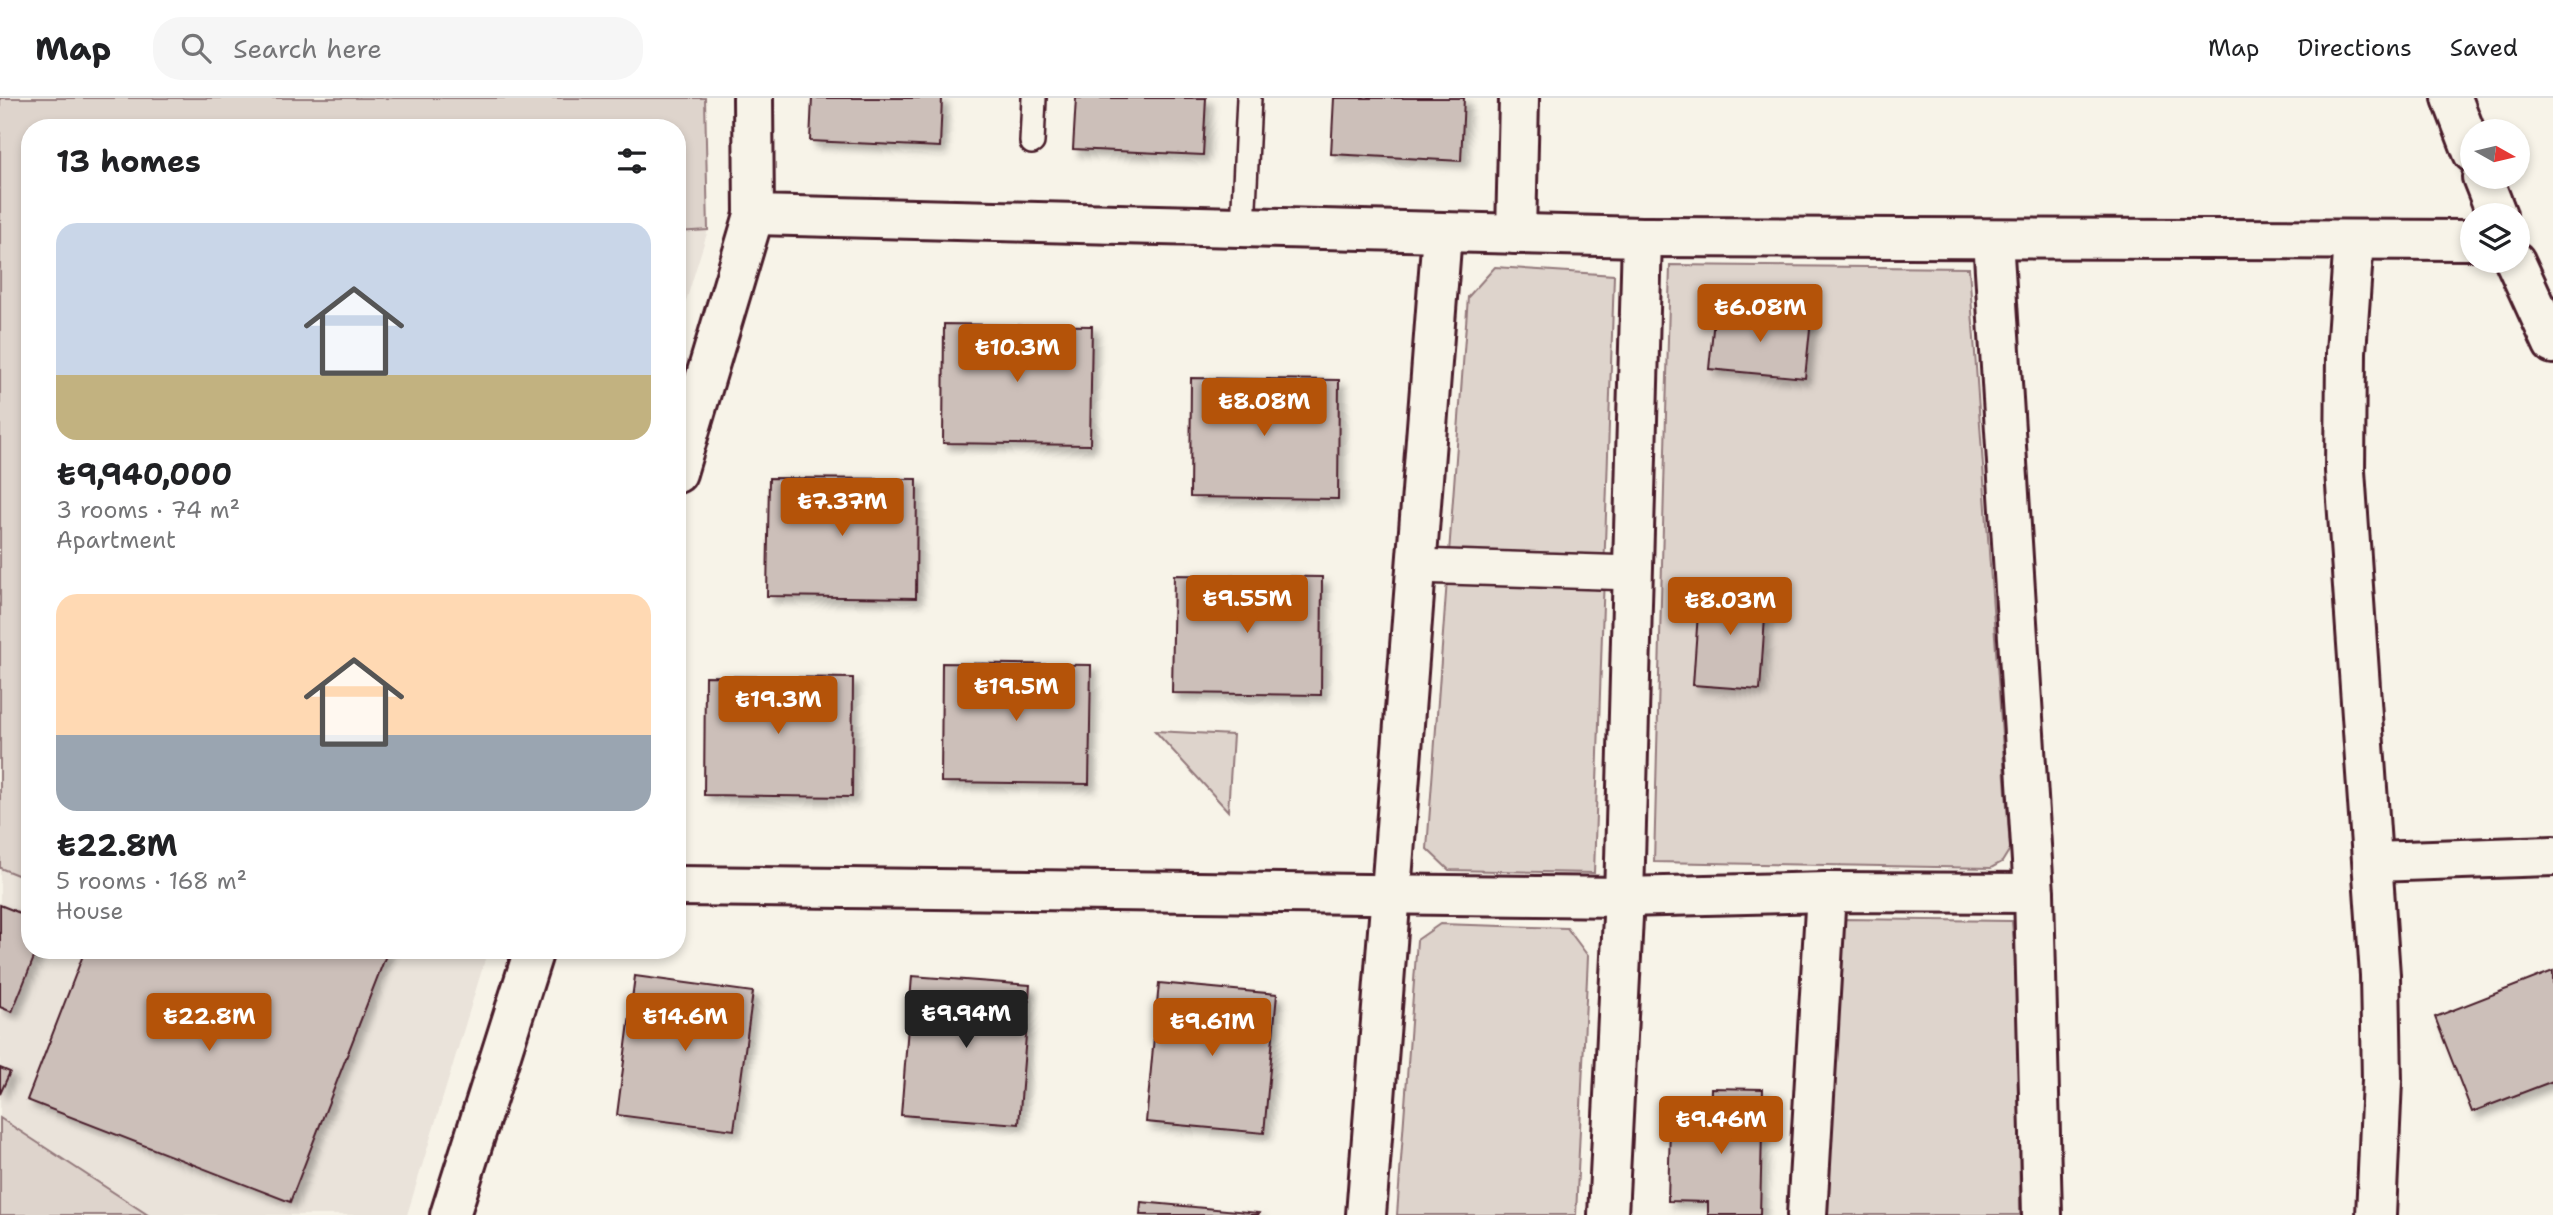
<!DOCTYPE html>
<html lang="en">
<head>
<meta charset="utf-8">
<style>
  :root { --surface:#fff; --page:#f6f6f6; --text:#202124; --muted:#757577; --line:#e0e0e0; --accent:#b45309 }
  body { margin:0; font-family:"Shantell Sans",sans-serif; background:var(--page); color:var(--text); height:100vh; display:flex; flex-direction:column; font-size:26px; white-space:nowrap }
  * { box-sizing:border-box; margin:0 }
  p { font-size:23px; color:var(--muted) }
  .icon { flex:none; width:38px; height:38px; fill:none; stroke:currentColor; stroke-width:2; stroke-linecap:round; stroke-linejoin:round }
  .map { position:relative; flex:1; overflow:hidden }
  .drawer { position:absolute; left:21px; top:21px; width:665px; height:840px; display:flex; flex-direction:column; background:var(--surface); border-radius:28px; box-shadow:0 4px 10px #0003 }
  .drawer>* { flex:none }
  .needle { width:46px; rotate:98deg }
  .controls { position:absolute; left:2460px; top:21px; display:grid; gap:14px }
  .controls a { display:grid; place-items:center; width:70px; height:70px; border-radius:50%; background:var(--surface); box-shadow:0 4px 10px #0003; font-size:35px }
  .price { position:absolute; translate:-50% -60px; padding:0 16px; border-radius:7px; background:var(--accent); color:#fff; font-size:23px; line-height:46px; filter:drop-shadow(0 2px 4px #0008) }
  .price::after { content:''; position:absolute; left:50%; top:42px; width:21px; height:16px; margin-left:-10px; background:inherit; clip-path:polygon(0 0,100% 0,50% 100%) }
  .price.selected { background:#222; color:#fff }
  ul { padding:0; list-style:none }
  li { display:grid; align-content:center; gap:14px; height:371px; padding:0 35px }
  li span { display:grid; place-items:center; height:217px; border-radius:21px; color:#555 }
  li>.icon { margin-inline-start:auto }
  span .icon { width:126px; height:126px; fill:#fffc; stroke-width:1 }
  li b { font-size:30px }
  h2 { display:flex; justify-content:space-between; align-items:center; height:84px; padding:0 35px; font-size:30px }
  header { display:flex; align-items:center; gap:42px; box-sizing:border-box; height:98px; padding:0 35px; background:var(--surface); border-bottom:2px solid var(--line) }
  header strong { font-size:33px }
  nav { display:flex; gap:38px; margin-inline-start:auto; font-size:24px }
  .search { width:490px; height:63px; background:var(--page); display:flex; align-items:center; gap:18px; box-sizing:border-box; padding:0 24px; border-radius:28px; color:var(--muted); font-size:26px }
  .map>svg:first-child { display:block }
  .built { fill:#eae3da }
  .green { fill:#ded4cc; stroke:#947a7c; stroke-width:2 }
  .building { fill:#ccbfb9; stroke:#4a1f2b; stroke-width:2; filter:url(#shadow) }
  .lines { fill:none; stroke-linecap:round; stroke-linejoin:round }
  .service-casing { stroke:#4a1f2b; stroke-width:28 }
  .pedestrian-casing { stroke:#4a1f2b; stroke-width:38 }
  .minor-casing { stroke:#4a1f2b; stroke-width:44 }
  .service { stroke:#f7f3e8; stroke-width:23 }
  .pedestrian { stroke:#f7f3e8; stroke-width:33 }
  .minor { stroke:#f7f3e8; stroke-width:38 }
</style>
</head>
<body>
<header>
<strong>Map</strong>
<div class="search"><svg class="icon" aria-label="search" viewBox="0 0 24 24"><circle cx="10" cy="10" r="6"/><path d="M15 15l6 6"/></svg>Search here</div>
<nav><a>Map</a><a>Directions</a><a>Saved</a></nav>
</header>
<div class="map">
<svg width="2553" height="1117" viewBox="0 0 2553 1117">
  <defs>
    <filter id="shadow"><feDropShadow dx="6" dy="6" stdDeviation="3.5" flood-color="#0004"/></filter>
  </defs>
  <rect width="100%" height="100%" fill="#f7f3e8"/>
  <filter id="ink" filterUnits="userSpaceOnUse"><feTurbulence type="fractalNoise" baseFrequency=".0143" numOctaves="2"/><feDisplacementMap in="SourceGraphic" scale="14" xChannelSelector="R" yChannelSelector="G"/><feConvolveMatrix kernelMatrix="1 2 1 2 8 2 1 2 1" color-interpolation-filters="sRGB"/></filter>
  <g filter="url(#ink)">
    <!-- built -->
    <g class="built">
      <path d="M708,132L677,232V134Z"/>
      <path d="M0,770L30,782V852H488L407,1117H148L0,1020Z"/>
    </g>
    <!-- green -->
    <g class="green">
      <path d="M0,0H705L708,132L677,134V30H30V782L0,770Z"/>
      <path d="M1670,167L1969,170L2010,751L2002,764L1991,770L1654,764Z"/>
      <path d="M1495,169L1614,177L1594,775L1449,772L1427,751L1468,199Z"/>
      <path d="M1155,633L1233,637L1228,713Z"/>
      <path d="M1842,821L2012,823L2018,900L2020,1117H1827Z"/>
      <path d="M1440,826L1567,830L1588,858L1576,1117H1397L1417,842Z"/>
      <path d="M0,1020L148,1117H0Z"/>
    </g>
    <!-- building -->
    <g class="building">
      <path d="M812,0H942L940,49L810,43Z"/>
      <path d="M1076,0H1206L1203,57L1073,51Z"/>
      <path d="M1334,0H1464L1461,63L1331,56Z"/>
      <path d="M1715,211L1811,221L1805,280L1709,271Z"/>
      <path d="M944,226L1092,228L1090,347L943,345Z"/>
      <path d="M1191,280L1339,282L1338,401L1190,399Z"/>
      <path d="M769,380L917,381L916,500L767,498Z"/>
      <path d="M1174,477L1322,479L1321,597L1172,595Z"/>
      <path d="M1700,486L1767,490L1760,592L1693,587Z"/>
      <path d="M942,565L1091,567L1089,686L941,684Z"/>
      <path d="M705,578L853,580L852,699L704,697Z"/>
      <path d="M0,807L30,819V852H37L12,914L0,909Z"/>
      <path d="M85,852H388L290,1104L27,1002Z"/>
      <path d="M2553,873V983L2472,1014L2435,919Z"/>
      <path d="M635,878L753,894L734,1032L617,1017Z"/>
      <path d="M912,878L1030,887L1019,1026L901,1017Z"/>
      <path d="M1159,885L1277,896L1264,1035L1146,1024Z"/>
      <path d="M0,970L10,974L0,996Z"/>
      <path d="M1711,990L1763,991L1760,1117H1708V1104L1668,1103L1670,1029H1710Z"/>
      <path d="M1141,1104L1259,1115L1258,1117H1140Z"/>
    </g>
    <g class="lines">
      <!-- service casing -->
      <g class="service-casing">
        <g id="service">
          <path d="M1032,44L1034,0"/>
          <path d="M1243,130L1249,0"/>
        </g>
      </g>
      <!-- pedestrian casing -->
      <g class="pedestrian-casing">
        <path id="pedestrian" d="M1416,468L1633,475"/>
      </g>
      <!-- minor casing -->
      <g class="minor-casing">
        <g id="minor">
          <path d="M753,0L754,117L1642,139L2473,142"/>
          <path d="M2452,0L2473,55"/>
          <path d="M2482,79L2497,117"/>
          <path d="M1516,136L1519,0"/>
          <path d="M1993,141L2034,795L2042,1117"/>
          <path d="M2354,142L2346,254L2345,373L2380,877L2382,982L2376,1117"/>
          <path d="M2515,163L2553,246"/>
          <path d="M677,375L754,117"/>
          <path d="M2374,764L2553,758"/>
          <path d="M677,788L1624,799L1826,794L2034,795"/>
          <path d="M450,1117L534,852"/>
          <path d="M1366,1117L1442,135"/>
          <path d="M1608,1117L1624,799L1642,139"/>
          <path d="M1807,1117L1826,794"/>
        </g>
      </g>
      <!-- service -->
      <use href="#service" class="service"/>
      <!-- pedestrian -->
      <use href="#pedestrian" class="pedestrian"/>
      <!-- minor -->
      <use href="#minor" class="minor"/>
    </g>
  </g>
</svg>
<div class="controls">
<a><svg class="needle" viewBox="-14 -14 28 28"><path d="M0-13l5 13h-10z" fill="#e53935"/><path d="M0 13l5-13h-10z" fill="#757577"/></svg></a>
<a><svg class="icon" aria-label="layers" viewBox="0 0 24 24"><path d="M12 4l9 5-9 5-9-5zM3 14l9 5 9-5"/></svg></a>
</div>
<b class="price" style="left:1760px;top:246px">₺6.08M</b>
<b class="price" style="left:1017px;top:286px">₺10.3M</b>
<b class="price" style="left:1264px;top:340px">₺8.08M</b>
<b class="price" style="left:842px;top:440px">₺7.37M</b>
<b class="price" style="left:1247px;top:537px">₺9.55M</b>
<b class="price" style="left:1730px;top:539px">₺8.03M</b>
<b class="price" style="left:1016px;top:625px">₺19.5M</b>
<b class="price" style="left:778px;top:638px">₺19.3M</b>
<b class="price selected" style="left:966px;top:952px">₺9.94M</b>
<b class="price" style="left:209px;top:955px">₺22.8M</b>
<b class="price" style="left:685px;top:955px">₺14.6M</b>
<b class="price" style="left:1212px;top:960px">₺9.61M</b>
<b class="price" style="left:1721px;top:1058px">₺9.46M</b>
<section class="drawer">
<h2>13 homes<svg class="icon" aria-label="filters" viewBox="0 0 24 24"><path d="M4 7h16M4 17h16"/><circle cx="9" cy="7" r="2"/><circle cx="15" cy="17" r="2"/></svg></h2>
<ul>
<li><span style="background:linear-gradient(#c9d6e8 70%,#c2b280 0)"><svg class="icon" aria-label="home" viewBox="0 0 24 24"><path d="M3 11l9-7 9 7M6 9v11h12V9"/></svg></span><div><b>₺9,940,000</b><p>3 rooms · 74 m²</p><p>Apartment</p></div></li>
<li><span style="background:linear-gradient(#ffd9b3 65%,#9aa5b1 0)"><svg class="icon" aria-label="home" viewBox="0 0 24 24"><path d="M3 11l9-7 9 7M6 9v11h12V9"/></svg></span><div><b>₺22.8M</b><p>5 rooms · 168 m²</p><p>House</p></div></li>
</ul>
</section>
</div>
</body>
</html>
